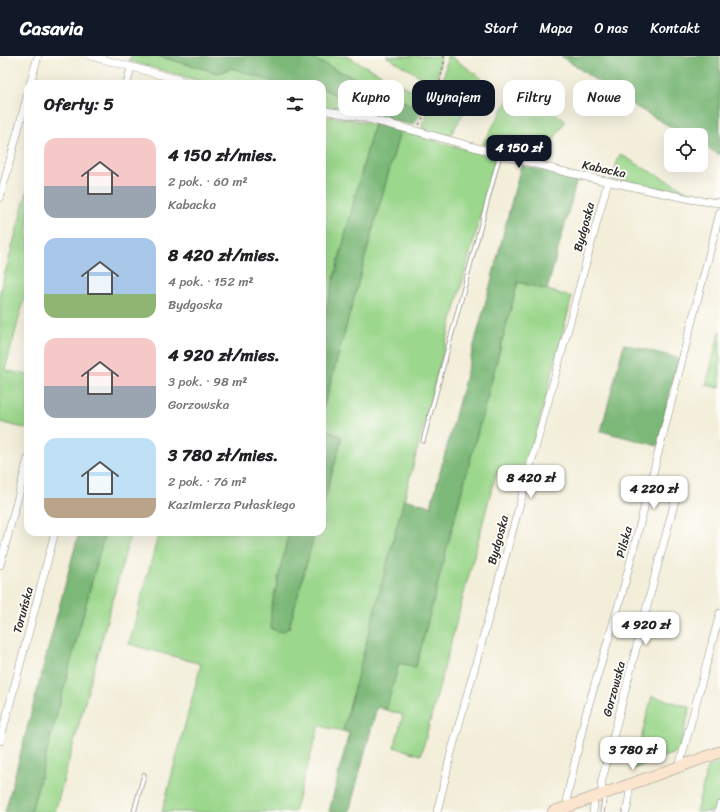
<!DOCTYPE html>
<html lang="pl">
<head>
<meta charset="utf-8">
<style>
  :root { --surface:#fff; --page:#f6f6f6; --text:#202124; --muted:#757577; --accent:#111827 }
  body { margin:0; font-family:Sriracha,sans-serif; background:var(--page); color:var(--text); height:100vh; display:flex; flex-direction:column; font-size:15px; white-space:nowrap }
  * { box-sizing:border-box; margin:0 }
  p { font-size:13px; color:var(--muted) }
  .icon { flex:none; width:22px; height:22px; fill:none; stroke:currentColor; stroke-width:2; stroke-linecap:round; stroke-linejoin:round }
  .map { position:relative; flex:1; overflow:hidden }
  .sheet { position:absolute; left:24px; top:24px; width:302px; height:456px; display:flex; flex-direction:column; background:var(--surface); border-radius:12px; box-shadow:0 4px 16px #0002 }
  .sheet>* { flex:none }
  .guide { position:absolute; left:338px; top:24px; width:322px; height:36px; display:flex; gap:8px }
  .tools { position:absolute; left:664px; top:72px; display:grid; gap:8px }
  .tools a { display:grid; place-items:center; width:44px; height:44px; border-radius:8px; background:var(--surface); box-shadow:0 4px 16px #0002; font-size:20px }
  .price { position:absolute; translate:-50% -34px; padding:0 9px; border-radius:8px; background:#fff; color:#222; font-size:13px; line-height:26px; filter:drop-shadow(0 1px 2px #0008) }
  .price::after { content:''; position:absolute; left:50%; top:24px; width:12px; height:9px; margin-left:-6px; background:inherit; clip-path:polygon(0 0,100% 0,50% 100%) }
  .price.active { background:var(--accent); color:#fff }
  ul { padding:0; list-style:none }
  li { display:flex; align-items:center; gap:12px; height:100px; padding:0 20px }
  li span { display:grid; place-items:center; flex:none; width:112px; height:80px; border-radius:12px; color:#555 }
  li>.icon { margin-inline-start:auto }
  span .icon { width:48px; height:48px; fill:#fffc; stroke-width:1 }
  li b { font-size:17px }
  h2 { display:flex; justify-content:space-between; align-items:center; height:48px; padding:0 20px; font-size:17px }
  .pill { padding:0 14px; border-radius:12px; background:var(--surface); box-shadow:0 4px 16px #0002; font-size:14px; line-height:36px }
  .pill.active { background:var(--accent); color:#fff }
  header { display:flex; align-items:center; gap:24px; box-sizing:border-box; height:56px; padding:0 20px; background:var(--accent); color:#fff }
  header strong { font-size:19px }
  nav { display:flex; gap:22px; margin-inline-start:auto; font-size:14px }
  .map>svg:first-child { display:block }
  .green { fill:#9bd78c; stroke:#63815c }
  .forest { fill:#7cb878; stroke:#547252 }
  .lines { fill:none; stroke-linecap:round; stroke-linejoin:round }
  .lane-casing { stroke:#8f8c82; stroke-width:5 }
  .street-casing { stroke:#8f8c82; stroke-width:8 }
  .secondary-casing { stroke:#8f8c82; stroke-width:12 }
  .path { stroke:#8f8c82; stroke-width:1.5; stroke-dasharray:3 3; stroke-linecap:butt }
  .lane { stroke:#fff; stroke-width:3.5 }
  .street { stroke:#fff; stroke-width:7 }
  .secondary { stroke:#fbe5cf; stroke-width:11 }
  .labels { text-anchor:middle; stroke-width:4; stroke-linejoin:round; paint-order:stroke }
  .street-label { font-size:12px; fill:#2b2b2b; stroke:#fdfcf7 }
</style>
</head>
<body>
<header>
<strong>Casavia</strong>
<nav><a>Start</a><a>Mapa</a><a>O nas</a><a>Kontakt</a></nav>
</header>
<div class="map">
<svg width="720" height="756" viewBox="0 0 720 756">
  <rect width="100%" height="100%" fill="#fdfcf7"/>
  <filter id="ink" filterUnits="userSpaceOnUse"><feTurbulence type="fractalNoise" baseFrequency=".025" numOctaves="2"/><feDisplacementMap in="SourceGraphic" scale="8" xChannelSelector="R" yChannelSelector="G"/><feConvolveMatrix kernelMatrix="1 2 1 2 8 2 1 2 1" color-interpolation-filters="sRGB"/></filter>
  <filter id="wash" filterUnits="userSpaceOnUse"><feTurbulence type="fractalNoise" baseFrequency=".012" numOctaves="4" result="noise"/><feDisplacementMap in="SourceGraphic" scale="16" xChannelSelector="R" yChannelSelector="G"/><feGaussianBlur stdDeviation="0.9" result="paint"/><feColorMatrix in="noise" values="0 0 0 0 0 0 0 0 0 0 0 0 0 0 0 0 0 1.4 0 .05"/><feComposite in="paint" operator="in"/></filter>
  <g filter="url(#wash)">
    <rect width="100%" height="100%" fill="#f3eed9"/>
    <!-- green -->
    <g class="green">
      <path d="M131,0H158L218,17L232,12L279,28H210L129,5Z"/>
      <path d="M307,0H346L422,40L428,25L386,0H441L436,29L429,44L422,54Z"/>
      <path d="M447,0H450L483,23L450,80L423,73L422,70L423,67L440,33L445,16Z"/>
      <path d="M518,27L565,65L540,106L482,89Z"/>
      <path d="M322,32L362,52H377L387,63L322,51Z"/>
      <path d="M322,60L350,63L374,68L322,269Z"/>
      <path d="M400,75L496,102L434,330L343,675L319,670L294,756H162L201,608L129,588L159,476H289L271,553L289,572L315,476H322V453L342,381L322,372V358Z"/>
      <path d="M620,98L647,114L699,141L612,122Z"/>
      <path d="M28,132V229L5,314L28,319V373L0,366V236Z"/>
      <path d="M518,226L572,241L524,424L496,417L421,699L394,691L403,659L386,654L399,607L416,611L457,453Z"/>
      <path d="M720,275V332L706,329Z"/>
      <path d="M105,476H131L55,756H31Z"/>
      <path d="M652,640L690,651L679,695L633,713Z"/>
      <path d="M720,707V741L716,756H696L708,711Z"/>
    </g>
    <!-- forest -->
    <g class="forest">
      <path d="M158,0H307L422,54L414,69L398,66L387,63L377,52H362L322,32V28H314L312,27L304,28H279L232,12L218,17Z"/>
      <path d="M561,0H720V99L701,88V79H685L624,44Z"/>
      <path d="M374,68L400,75L322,358V269Z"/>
      <path d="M521,109L577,124L547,234L518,226L457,453L416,611L399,607L386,654L377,651L349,756H329L349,677L343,675L404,443L431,450L492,222Z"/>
      <path d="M624,288L678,302L658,390L601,375Z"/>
      <path d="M322,372L342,381L322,453Z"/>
      <path d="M79,476H105L31,756H5Z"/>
      <path d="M289,476H315L289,572L282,576L271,573V553Z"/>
    </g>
  </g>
  <g filter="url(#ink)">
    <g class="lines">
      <!-- lane casing -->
      <g class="lane-casing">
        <g id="lane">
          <path d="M423,385L500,98"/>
          <path d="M134,756L144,719"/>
          <path d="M602,756L604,744V739"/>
        </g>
      </g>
      <!-- street casing -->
      <g class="street-casing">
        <g id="street">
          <path d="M91,0L194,28"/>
          <path d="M30,28L38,0"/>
          <path d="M127,28L131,11"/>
          <path d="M322,54L361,61L416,75L561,115L587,121L695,144L720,147"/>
          <path d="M0,142L28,37"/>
          <path d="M0,509L28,403"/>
          <path d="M0,685L55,476"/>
          <path d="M679,711L720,557"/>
          <path d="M603,738L601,727L602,724L657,512L676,441"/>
          <path d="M569,750L567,741L585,661L622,538L720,156"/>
          <path d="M437,756L446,719L450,701L562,295L608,125"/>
          <path d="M593,756L594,749L593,742"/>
          <path d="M626,756C628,747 631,739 628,729"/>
          <path d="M718,756L720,749"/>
        </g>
      </g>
      <!-- secondary casing -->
      <g class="secondary-casing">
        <path id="secondary" d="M553,756L720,696"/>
      </g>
      <!-- path -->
      <path class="path" d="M419,69L439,30L444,7V0"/>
      <!-- lane -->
      <use href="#lane" class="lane"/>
      <!-- street -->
      <use href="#street" class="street"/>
      <!-- secondary -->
      <use href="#secondary" class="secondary"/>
    </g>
  </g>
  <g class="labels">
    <!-- street labels -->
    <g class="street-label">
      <text transform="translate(604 113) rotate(12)" y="4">Kabacka</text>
      <text transform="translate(584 171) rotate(-75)" y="4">Bydgoska</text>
      <text transform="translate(498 484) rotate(-75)" y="4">Bydgoska</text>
      <text transform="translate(624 486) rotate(-75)" y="4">Pilska</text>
      <text transform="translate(23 554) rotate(-75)" y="4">Toruńska</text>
      <text transform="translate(614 633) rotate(-75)" y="4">Gorzowska</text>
    </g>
  </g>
</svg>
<div class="tools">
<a><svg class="icon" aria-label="locate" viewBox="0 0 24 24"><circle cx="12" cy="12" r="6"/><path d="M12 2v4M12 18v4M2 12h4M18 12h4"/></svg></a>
</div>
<b class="price active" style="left:519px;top:113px">4 150 zł</b>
<b class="price" style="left:531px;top:443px">8 420 zł</b>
<b class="price" style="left:654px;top:454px">4 220 zł</b>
<b class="price" style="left:646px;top:590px">4 920 zł</b>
<b class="price" style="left:633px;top:715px">3 780 zł</b>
<div class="guide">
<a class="pill">Kupno</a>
<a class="pill active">Wynajem</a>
<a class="pill">Filtry</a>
<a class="pill">Nowe</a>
</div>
<section class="sheet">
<h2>Oferty: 5<svg class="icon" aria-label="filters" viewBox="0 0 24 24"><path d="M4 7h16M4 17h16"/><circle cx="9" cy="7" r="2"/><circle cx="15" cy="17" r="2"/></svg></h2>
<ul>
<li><span style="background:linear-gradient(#f6c9c9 60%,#9aa5b1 0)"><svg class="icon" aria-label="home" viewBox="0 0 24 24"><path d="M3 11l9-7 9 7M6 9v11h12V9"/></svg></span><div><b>4 150 zł/mies.</b><p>2 pok. · 60 m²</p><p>Kabacka</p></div></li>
<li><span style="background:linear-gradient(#a9c7e8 70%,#8fb573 0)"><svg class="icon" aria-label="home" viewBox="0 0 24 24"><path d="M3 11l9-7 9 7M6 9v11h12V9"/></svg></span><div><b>8 420 zł/mies.</b><p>4 pok. · 152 m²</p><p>Bydgoska</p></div></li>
<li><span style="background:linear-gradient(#f6c9c9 60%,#9aa5b1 0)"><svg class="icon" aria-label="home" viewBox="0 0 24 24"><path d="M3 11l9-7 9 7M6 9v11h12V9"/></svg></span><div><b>4 920 zł/mies.</b><p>3 pok. · 98 m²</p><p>Gorzowska</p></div></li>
<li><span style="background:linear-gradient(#bfe0f5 75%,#b9a48a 0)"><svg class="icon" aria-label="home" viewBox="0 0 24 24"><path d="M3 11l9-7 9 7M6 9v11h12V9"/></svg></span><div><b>3 780 zł/mies.</b><p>2 pok. · 76 m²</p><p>Kazimierza Pułaskiego</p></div></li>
</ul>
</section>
</div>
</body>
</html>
